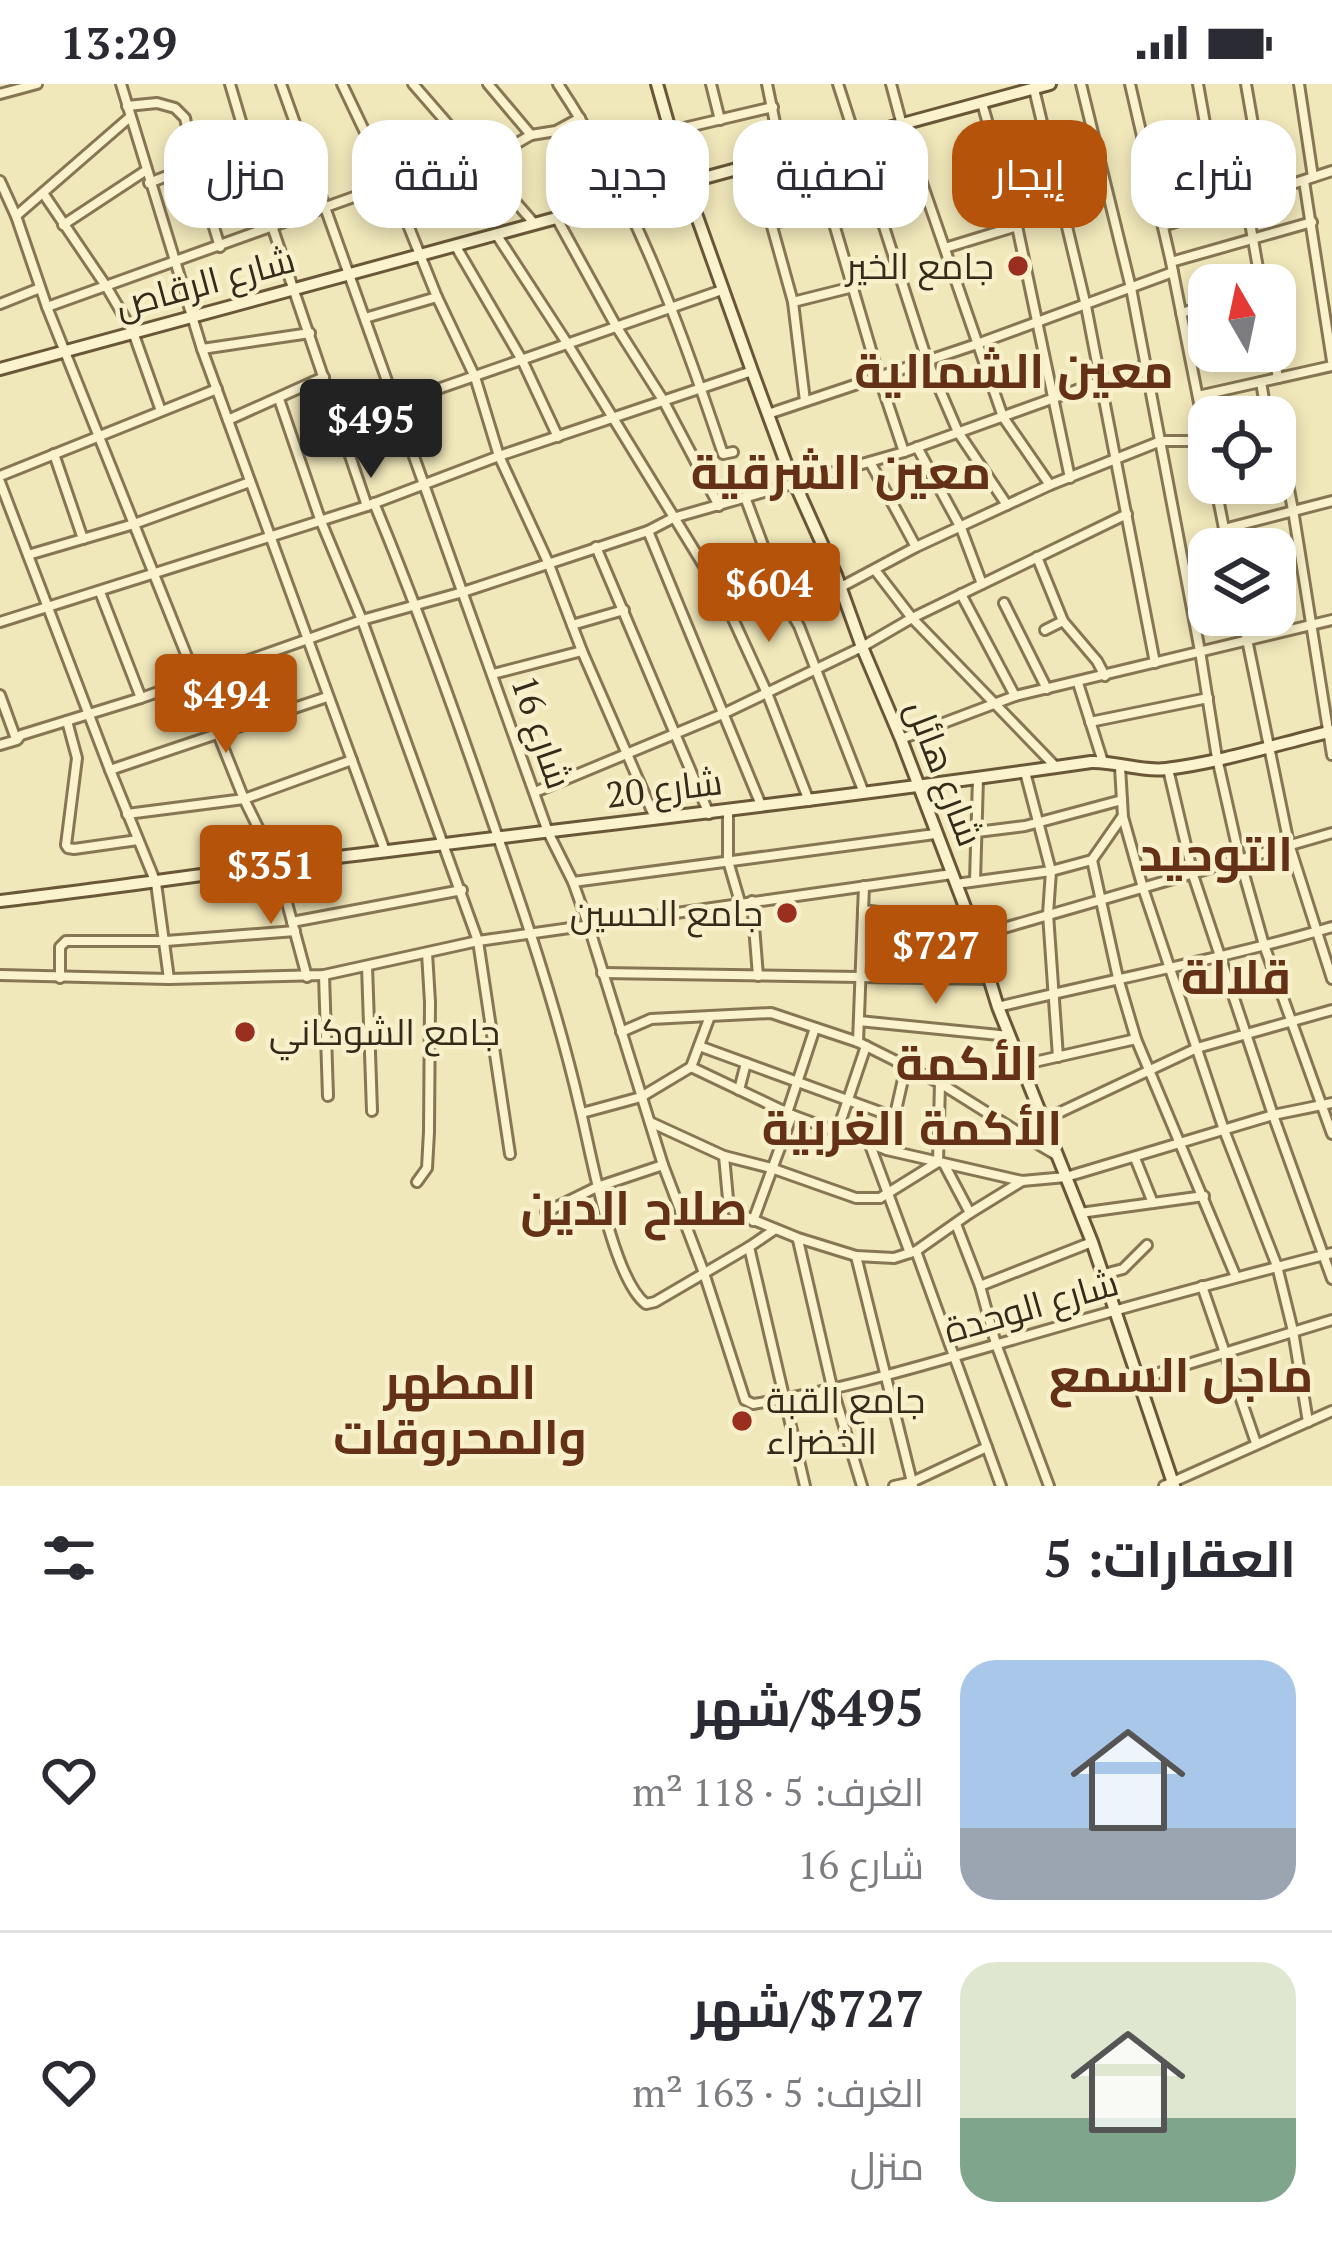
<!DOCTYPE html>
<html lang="ar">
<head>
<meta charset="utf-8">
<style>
  :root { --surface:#fff; --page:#f2f2f3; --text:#2b2b33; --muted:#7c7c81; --line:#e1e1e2; --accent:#b45309 }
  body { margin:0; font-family:"PT Serif",Cairo,serif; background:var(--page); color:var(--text); direction:rtl; height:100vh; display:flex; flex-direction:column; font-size:45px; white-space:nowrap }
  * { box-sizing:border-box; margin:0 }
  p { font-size:39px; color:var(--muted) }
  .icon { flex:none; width:66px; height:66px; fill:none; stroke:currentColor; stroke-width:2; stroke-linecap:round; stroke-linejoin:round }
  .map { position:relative; height:1402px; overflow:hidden; direction:ltr }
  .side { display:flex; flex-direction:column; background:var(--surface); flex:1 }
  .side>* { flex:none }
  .guide { position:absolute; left:36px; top:36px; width:1260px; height:108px; direction:rtl; display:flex; gap:24px }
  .needle { width:78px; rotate:351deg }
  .buttons { position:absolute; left:1188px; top:180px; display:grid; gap:24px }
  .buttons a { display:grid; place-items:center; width:108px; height:108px; border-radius:24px; background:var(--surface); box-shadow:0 6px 18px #0003; font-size:60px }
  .price { position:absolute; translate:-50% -102px; padding:0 27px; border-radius:12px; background:var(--accent); color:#fff; font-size:39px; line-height:78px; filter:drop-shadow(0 3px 6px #0008) }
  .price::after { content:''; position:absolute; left:50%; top:72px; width:36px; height:27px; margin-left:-18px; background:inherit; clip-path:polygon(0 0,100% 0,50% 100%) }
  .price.current { background:#222; color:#fff }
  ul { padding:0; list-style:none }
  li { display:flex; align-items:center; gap:36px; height:300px; padding:0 36px }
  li+li { border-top:3px solid var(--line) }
  li span { display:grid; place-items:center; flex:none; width:336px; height:240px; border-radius:36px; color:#555 }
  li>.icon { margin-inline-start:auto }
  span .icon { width:144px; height:144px; fill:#fffc; stroke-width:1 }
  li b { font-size:51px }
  h2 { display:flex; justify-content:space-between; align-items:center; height:144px; padding:0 36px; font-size:51px }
  .pill { padding:0 42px; border-radius:36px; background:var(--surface); box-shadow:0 6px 18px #0003; font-size:42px; line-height:108px }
  .pill.current { background:var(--accent); color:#fff }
  .status { display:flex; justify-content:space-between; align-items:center; height:84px; padding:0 60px; background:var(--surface); direction:ltr }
  .status svg { height:33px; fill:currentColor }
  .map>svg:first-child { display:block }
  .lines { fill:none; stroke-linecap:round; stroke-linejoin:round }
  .street-casing { stroke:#877653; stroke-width:14 }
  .secondary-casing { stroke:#695737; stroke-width:16 }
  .street { stroke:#fbf3cd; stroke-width:8 }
  .secondary { stroke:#fbf3cd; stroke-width:10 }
  .poi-dot { fill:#9a2f20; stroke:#f7f0ca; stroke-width:4.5 }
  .labels { text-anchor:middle; stroke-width:9; stroke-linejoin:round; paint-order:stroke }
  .poi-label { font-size:36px; fill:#352b1a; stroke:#f7f0ca; text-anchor:end }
  .street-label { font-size:36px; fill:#352b1a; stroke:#f7f0ca }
  .district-label { font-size:48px; font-weight:bold; fill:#643116; stroke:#f7f0ca }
</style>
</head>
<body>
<div class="status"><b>13:29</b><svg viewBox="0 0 49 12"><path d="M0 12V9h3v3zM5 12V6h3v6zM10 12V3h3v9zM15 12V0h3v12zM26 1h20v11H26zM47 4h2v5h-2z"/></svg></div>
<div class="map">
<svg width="1332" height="1402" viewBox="0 0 1332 1402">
  <rect width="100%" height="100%" fill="#f0e7ba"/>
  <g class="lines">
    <!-- street casing -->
    <g class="street-casing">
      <g id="street">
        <path d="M121,0L202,265L385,767"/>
        <path d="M230,0L272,142L367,422"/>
        <path d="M281,0L548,748L573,798L589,843L663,1081L704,1189L745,1316L753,1320C840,1307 927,1280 1012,1256C1118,1225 1225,1196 1332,1169"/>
        <path d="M342,0L402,126L437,213L475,293L499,372L548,478L582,567L655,734"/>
        <path d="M413,0L533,138"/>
        <path d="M488,0L531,51"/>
        <path d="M558,0C634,114 680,241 723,370L733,368"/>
        <path d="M711,0L720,36"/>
        <path d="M767,0L782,73"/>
        <path d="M838,0L927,276L958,348L1007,421"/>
        <path d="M891,0L902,41L1003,333L1050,401"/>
        <path d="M1081,0L1131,204L1200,567L1217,674L1240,776L1264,861L1332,1050"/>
        <path d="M1130,0L1171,178L1209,369"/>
        <path d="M1198,0L1220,124"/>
        <path d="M1246,0L1265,109"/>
        <path d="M1299,0L1313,93"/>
        <path d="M1034,5L1086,222L1155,579"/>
        <path d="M0,10L37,0"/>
        <path d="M982,19L1017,142L1070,394"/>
        <path d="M127,22L157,19L175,24L185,34L195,81L220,163"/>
        <path d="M671,47L773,23"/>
        <path d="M812,65L879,293L904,368"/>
        <path d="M483,79L531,51L556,47L580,34"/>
        <path d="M755,81L793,218L805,317"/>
        <path d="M0,97L16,132L47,223L244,715L277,782L307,893"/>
        <path d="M1304,97L1332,277"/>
        <path d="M149,99L195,81L297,49"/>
        <path d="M43,109L106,202L133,248L161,327"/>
        <path d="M967,111L1005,100"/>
        <path d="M1246,116L1261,201"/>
        <path d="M402,126L486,83"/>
        <path d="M16,132L130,33"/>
        <path d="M556,133L616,242L663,316L719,422"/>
        <path d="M771,140L830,124"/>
        <path d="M63,141L145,87"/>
        <path d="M1163,142L1332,87"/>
        <path d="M496,150L567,259L723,513L767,609L809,717"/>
        <path d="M455,161L522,276L558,353"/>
        <path d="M945,164L1017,142"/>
        <path d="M1171,178L1312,138"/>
        <path d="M793,218L853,203"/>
        <path d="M0,220L40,204"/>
        <path d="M47,223L390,100"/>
        <path d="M1181,229L1209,221"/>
        <path d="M365,234L437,213"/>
        <path d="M202,265L310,249"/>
        <path d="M1273,267L1278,294"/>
        <path d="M1190,272L1209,267"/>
        <path d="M1261,298L1267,333"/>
        <path d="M1198,312L1332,282"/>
        <path d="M279,315L320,435L362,536L478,857L510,1070"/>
        <path d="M768,330L977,260L1173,188"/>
        <path d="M228,336L324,293"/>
        <path d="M340,339L722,206"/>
        <path d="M1275,352L1281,364L1293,426L1332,671"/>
        <path d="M917,363L961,444L982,500"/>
        <path d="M54,370L83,455"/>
        <path d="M870,378L916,463"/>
        <path d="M0,392L217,305"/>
        <path d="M0,398L110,686L156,799L169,895"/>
        <path d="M1215,399L1228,465"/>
        <path d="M745,413L783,515L799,542L864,709"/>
        <path d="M374,419C414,515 449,612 483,710C519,814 555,916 580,1024C591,1068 612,1194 646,1220L655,1218L749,1163"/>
        <path d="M1224,445L1332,417"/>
        <path d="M648,447L761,721"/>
        <path d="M596,463L709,730"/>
        <path d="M28,471L134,440L250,398"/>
        <path d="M1037,473L1063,537"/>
        <path d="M875,486L912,534L1055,682"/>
        <path d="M841,503L916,463L1050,401L1161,357H1207"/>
        <path d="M100,508L141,614"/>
        <path d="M961,510L1015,612"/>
        <path d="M1004,519L1047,605"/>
        <path d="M1242,531L1289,760L1332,895"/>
        <path d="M0,538L367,422L499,372L752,287"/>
        <path d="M572,541L624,526"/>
        <path d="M1045,546L1063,537L1097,577L1105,592"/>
        <path d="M493,590L582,567"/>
        <path d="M1078,599L1103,678"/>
        <path d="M0,611L16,655"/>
        <path d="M67,637L77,674L66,761L68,764L74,765L138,756"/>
        <path d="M1090,638L1208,614"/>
        <path d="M901,655L1015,612L1332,536"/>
        <path d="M0,661L17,656L21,651L141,614L362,536L463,508L648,447L673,434L904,368L1146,281"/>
        <path d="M1120,683L1123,733L1143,804L1224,1046L1277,1182L1293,1247L1308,1338"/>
        <path d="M1168,685L1193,791L1273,1031L1332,1195"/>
        <path d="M110,686L327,613"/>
        <path d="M1025,688L1051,787L1048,830L1058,973"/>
        <path d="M535,708L725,629L862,563L912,534L1127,430"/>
        <path d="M728,727V777L740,818"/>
        <path d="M127,730L244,715L352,676"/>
        <path d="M977,748L1025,742L1122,716"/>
        <path d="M1092,776L1118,894L1136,955L1236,1193"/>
        <path d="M975,797L978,694"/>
        <path d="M573,798L935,750"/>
        <path d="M956,800L1051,787L1092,776L1122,733"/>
        <path d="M752,817L758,892"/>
        <path d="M863,826L971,840"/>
        <path d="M292,838L462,806"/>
        <path d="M976,852L1332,749"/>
        <path d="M367,882L372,1027"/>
        <path d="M602,889L989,895"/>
        <path d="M0,891L169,895L324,891L478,857L952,790"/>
        <path d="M324,891L328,1012"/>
        <path d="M60,894V863L66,857H166L295,847"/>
        <path d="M998,923C1109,896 1222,875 1332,843"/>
        <path d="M859,937L1009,952"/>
        <path d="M621,948L651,935L771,929L858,958L940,999L1018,1048L1197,964L1332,926"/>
        <path d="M858,958L864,802"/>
        <path d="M699,962L894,1033"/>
        <path d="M1021,981L1136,955"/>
        <path d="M691,983L710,932"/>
        <path d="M739,1006L746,979"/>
        <path d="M582,1029L641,1013L691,983L792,1031L887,1066L1022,1097L1066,1093L1273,1031L1332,1019"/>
        <path d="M787,1029L815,944"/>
        <path d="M650,1038L724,1072L771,1084L856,1114H880L938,1078L940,999"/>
        <path d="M837,1048L866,962"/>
        <path d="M1019,1049L1058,1072"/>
        <path d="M870,1061L910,1169"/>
        <path d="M887,1066L906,982"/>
        <path d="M724,1072L728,1115L734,1128L798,1154L856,1172L894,1174L916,1167L970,1129L1022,1097"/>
        <path d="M1135,1074L1153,1119"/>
        <path d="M944,1080L970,1129"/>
        <path d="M417,1098L427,1084L429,1048L430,918L427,869"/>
        <path d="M546,1128L597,1103L663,1081"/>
        <path d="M1080,1129L1204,1112"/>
        <path d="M753,1137L792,1031"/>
        <path d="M956,1140L980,1202L996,1260L1049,1402"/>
        <path d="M774,1146L749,1163L805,1402"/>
        <path d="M798,1156L832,1303L862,1402"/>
        <path d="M916,1167L1001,1402"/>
        <path d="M856,1172L913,1402"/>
        <path d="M1104,1190L1123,1185L1147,1161"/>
        <path d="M980,1202L1092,1158"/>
        <path d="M1202,1202L1256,1359"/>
        <path d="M1139,1295L1332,1236"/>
        <path d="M894,1402L912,1398L987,1363"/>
        <path d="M1164,1402L1332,1327"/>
      </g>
    </g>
    <!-- secondary casing -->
    <g class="secondary-casing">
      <g id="secondary">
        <path d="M657,0L685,99L752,287L787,382L836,491L862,563L901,655L976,852L998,923L1092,1158L1174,1402"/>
        <path d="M0,285L1050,0"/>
        <path d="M0,817C130,802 258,782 388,767C622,738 857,712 1091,678C1116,677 1140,688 1166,685C1222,678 1278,660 1332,647"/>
      </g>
    </g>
    <!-- street -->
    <use href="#street" class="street"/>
    <!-- secondary -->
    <use href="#secondary" class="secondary"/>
  </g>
  <!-- markers -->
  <g class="poi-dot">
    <circle cx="1018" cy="182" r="12"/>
    <circle cx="787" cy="829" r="12"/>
    <circle cx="245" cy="948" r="12"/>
    <circle cx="742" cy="1337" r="12"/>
  </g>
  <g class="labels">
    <!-- poi labels -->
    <g class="poi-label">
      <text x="994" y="195">جامع الخير</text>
      <text x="763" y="842">جامع الحسين</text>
      <text x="269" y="961" text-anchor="start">جامع الشوكاني</text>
      <text x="766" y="1329" text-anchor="start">جامع القبة<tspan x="766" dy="41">الخضراء</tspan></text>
    </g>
    <!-- street labels -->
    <g class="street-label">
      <text transform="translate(205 198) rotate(-15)" y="13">شارع الرقاص</text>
      <text transform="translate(542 648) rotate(71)" y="13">شارع 16</text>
      <text transform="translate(945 689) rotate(69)" y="13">شارع هائل</text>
      <text transform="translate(664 704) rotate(-7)" y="13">شارع 20</text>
      <text transform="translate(1031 1222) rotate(-16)" y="13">شارع الوحدة</text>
    </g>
    <!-- district labels -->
    <g class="district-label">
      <text x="1014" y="304">معين الشمالية</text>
      <text x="841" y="405">معين الشرقية</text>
      <text x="1216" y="787">التوحيد</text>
      <text x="1236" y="910">قلالة</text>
      <text x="967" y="996">الأكمة</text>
      <text x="912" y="1061">الأكمة الغربية</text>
      <text x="634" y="1141">صلاح الدين</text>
      <text x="1181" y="1308">ماجل السمع</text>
      <text x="460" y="1315">المطهر<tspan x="460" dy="55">والمحروقات</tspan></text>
    </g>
  </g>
</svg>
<div class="buttons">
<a><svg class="needle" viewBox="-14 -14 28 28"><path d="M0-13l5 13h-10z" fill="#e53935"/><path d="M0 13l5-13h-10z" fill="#7c7c81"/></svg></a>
<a><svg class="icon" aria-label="locate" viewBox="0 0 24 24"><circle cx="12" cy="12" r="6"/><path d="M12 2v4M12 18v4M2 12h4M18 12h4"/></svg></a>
<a><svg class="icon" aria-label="layers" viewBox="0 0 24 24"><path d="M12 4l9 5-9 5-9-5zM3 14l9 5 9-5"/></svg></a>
</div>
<b class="price current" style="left:371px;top:397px">$495</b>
<b class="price" style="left:769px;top:561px">$604</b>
<b class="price" style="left:226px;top:672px">$494</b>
<b class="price" style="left:271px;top:843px">$351</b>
<b class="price" style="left:936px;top:923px">$727</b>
<div class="guide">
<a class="pill">شراء</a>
<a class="pill current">إيجار</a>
<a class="pill">تصفية</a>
<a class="pill">جديد</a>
<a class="pill">شقة</a>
<a class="pill">منزل</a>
</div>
</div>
<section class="side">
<h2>العقارات: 5<svg class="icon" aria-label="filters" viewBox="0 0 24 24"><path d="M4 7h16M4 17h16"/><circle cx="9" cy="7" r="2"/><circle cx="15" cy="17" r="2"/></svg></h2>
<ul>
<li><span style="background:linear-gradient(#a9c7e8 70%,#9aa5b1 0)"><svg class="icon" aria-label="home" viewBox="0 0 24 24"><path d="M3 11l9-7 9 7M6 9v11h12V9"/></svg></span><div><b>$495/شهر</b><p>الغرف: 5 · 118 m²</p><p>شارع 16</p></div><svg class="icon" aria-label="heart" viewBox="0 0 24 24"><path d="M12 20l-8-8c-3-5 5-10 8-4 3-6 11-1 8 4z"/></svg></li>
<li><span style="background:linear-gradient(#dfe7d0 65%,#7fa58c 0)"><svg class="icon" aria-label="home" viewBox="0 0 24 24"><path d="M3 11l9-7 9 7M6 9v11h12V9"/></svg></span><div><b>$727/شهر</b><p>الغرف: 5 · 163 m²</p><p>منزل</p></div><svg class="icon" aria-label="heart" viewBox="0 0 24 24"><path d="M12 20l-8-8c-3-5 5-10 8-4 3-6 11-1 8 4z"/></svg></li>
</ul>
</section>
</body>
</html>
